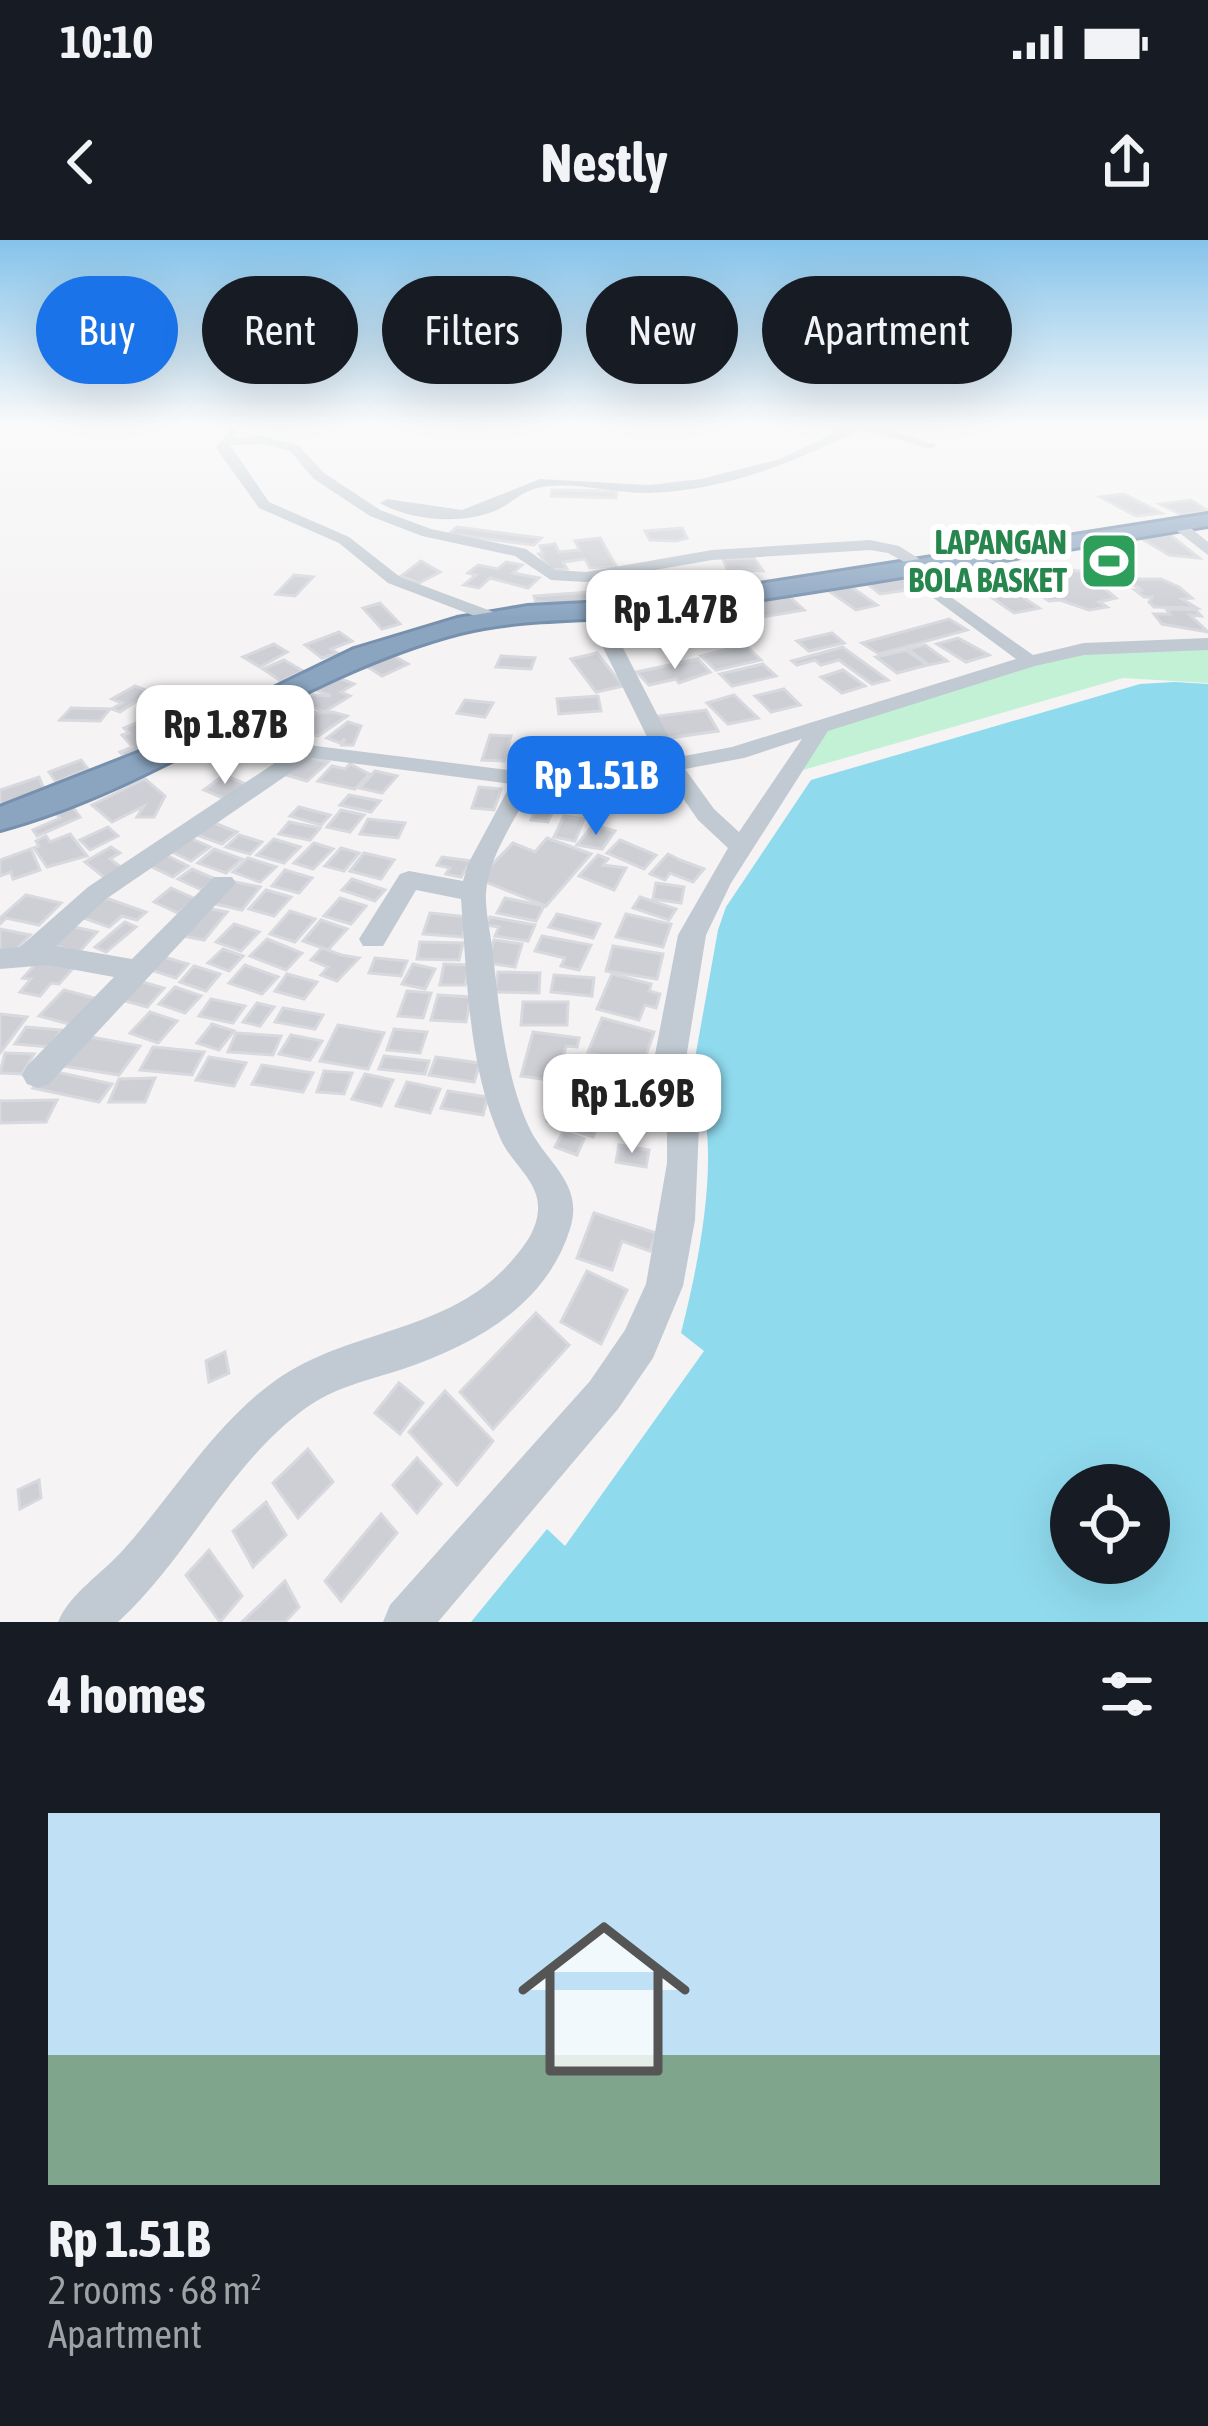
<!DOCTYPE html>
<html lang="en">
<head>
<meta charset="utf-8">
<style>
  :root { --surface:#171b24; --page:#20242c; --text:#f1f3f6; --muted:#9ea1a6; --line:#363941; --accent:#1a73e8 }
  body { margin:0; font-family:"Asap Condensed",sans-serif; background:var(--page); color:var(--text); height:100vh; display:flex; flex-direction:column; font-size:45px; white-space:nowrap }
  * { box-sizing:border-box; margin:0 }
  p { font-size:39px; color:var(--muted) }
  .icon { flex:none; width:66px; height:66px; fill:none; stroke:currentColor; stroke-width:2; stroke-linecap:round; stroke-linejoin:round }
  .map { position:relative; height:1382px; overflow:hidden }
  .drawer { display:flex; flex-direction:column; background:var(--surface); flex:1 }
  .drawer>* { flex:none }
  .hud { position:absolute; left:36px; top:36px; width:1137px; height:108px; display:flex; gap:24px }
  .controls { position:absolute; left:1050px; top:1224px; display:grid; gap:24px }
  .controls a { display:grid; place-items:center; width:120px; height:120px; border-radius:50%; background:var(--surface); box-shadow:0 12px 48px #0002; font-size:60px }
  .price { position:absolute; translate:-50% -102px; padding:0 27px; border-radius:24px; background:#fff; color:#222; font-size:39px; line-height:78px; filter:drop-shadow(0 3px 6px #0008) }
  .price::after { content:''; position:absolute; left:50%; top:72px; width:36px; height:27px; margin-left:-18px; background:inherit; clip-path:polygon(0 0,100% 0,50% 100%) }
  .price.selected { background:var(--accent); color:#fff }
  ul { padding:0; list-style:none }
  li { display:grid; align-content:center; gap:24px; height:636px; padding:0 48px }
  li+li { border-top:3px solid var(--line) }
  li span { display:grid; place-items:center; height:372px; border-radius:0px; color:#555 }
  li>.icon { margin-inline-start:auto }
  span .icon { width:216px; height:216px; fill:#fffc; stroke-width:1 }
  li b { font-size:51px }
  h2 { display:flex; justify-content:space-between; align-items:center; height:144px; padding:0 48px; font-size:51px }
  .chip { padding:0 42px; border-radius:54px; background:var(--surface); box-shadow:0 12px 48px #0002; font-size:42px; line-height:108px }
  .chip.selected { background:var(--accent); color:#fff }
  .status { display:flex; justify-content:space-between; align-items:center; height:84px; padding:0 60px; background:var(--surface); direction:ltr }
  .status svg { height:33px; fill:currentColor }
  header { display:flex; justify-content:space-between; align-items:center; height:156px; padding:0 48px; background:var(--surface); font-size:54px; font-weight:700 }
  .map>svg:first-child { display:block }
  .green { fill:#c3f1d5 }
  .water { fill:#90daee; fill-rule:evenodd }
  .building { fill:#cdcfd5; stroke:#d7d9de; stroke-width:3 }
  .lines { fill:none; stroke-linecap:round; stroke-linejoin:round }
  .highway-casing { stroke:#7690ad; stroke-width:6 }
  .minor { fill:#c1cad2; fill-rule:evenodd }
  .highway { fill:#8ba5c1; fill-rule:evenodd }
  .labels { text-anchor:middle; stroke-width:12; stroke-linejoin:round; paint-order:stroke }
  .far-leisure-label { font-size:33px; font-weight:bold; fill:#27864d; stroke:#fff; text-anchor:end }
</style>
</head>
<body>
<div class="status"><b>10:10</b><svg viewBox="0 0 49 12"><path d="M0 12V9h3v3zM5 12V6h3v6zM10 12V3h3v9zM15 12V0h3v12zM26 1h20v11H26zM47 4h2v5h-2z"/></svg></div>
<header><svg class="icon" aria-label="back" viewBox="0 0 24 24"><path d="M15 5l-7 7 7 7"/></svg>Nestly<svg class="icon" aria-label="share" viewBox="0 0 24 24"><path d="M12 15V3M7 8l5-5 5 5M5 13v7h14v-7"/></svg></header>
<div class="map">
<svg width="1208" height="1382" viewBox="0 0 1208 1382">
  <rect width="100%" height="100%" fill="#f5f3f3"/>
  <!-- green -->
  <path class="green" d="M1208,406V443L1123,438L796,532L822,489L1005,431L1107,408Z"/>
  <!-- water -->
  <path class="water" d="M1175,442L1208,444V1382H471L547,1289L565,1306L704,1111L681,1093C698,1026 726,898 692,835L718,690L726,667L811,540L1140,444ZM1071,1245H1149V1323H1071Z"/>
  <!-- building -->
  <g class="building">
    <path d="M552,250L617,251L616,258L551,256Z"/>
    <path d="M1124,254L1161,273L1136,276L1100,257Z"/>
    <path d="M1191,260L1208,271L1182,275L1160,264Z"/>
    <path d="M457,287L541,298L534,305L449,294Z"/>
    <path d="M682,288L687,298L676,301L650,300L645,291Z"/>
    <path d="M1169,294L1199,318L1169,315L1136,295Z"/>
    <path d="M600,298L616,326L590,328L585,319L563,322L567,329L551,330L539,314H543L540,306L555,304L559,312L580,310L575,301Z"/>
    <path d="M754,318L763,331L727,329L723,319Z"/>
    <path d="M421,321L440,332L419,343L401,336Z"/>
    <path d="M506,322L522,325L513,333L539,338L528,348L490,338L479,348L464,345L476,335L468,333L478,325L498,329Z"/>
    <path d="M1040,325L1084,332L1116,358L1099,362L1107,367L1089,370L1060,360L1049,361L1017,339L1028,337L1021,333L1030,331L1024,327Z"/>
    <path d="M294,335L313,337L295,356L276,354Z"/>
    <path d="M906,335L922,348L880,354L864,341Z"/>
    <path d="M994,338L1039,368L1014,373L969,342Z"/>
    <path d="M1128,339H1161L1179,347L1192,358L1182,359L1197,368L1154,367L1149,362L1152,357H1144L1135,350H1141L1138,347L1124,342H1131Z"/>
    <path d="M847,344L877,365L856,370L826,349Z"/>
    <path d="M631,349L634,355L561,364L536,362L534,356Z"/>
    <path d="M788,355L804,370L744,380L729,364Z"/>
    <path d="M380,363L400,384L382,389L363,368Z"/>
    <path d="M1176,369L1196,370L1201,376L1190,375L1208,392L1162,384L1154,374H1170L1167,370Z"/>
    <path d="M715,371L726,384L616,402L607,389Z"/>
    <path d="M949,379L967,390L879,414L862,403Z"/>
    <path d="M339,392L352,401L331,409L337,413L322,418L305,405Z"/>
    <path d="M832,393L844,403L809,411L797,401Z"/>
    <path d="M958,398L973,406L989,415L966,422L937,404Z"/>
    <path d="M274,404L287,412L260,427L243,417Z"/>
    <path d="M745,405L761,420L716,430L701,416Z"/>
    <path d="M925,405L947,421L929,425L908,409Z"/>
    <path d="M843,407L845,409L888,440L872,444L839,420L821,425L815,420L797,425L792,421Z"/>
    <path d="M906,410L927,425L897,433L876,417Z"/>
    <path d="M597,413L623,446L596,452L571,419Z"/>
    <path d="M390,414L408,424L382,436L365,425Z"/>
    <path d="M501,416L535,418L531,429L496,427Z"/>
    <path d="M698,419L710,432L679,443L676,439L649,445L637,432Z"/>
    <path d="M284,420L303,431L281,441L263,429Z"/>
    <path d="M763,424L776,436L732,446L720,434Z"/>
    <path d="M843,430L865,446L842,453L821,437Z"/>
    <path d="M336,437L354,444L341,452L350,456L324,472L300,460L302,454L331,456L314,449Z"/>
    <path d="M135,446L150,452L120,472L112,469L122,463L112,459Z"/>
    <path d="M219,448L236,458L218,467L223,470L218,472L197,461Z"/>
    <path d="M784,449L800,465L771,472L755,456Z"/>
    <path d="M734,455L758,478L728,484L707,463Z"/>
    <path d="M598,456L601,471L559,474L557,459Z"/>
    <path d="M185,459L209,474L185,485L162,471Z"/>
    <path d="M293,459L313,471L292,477L301,480L289,490L263,482L290,470L281,464Z"/>
    <path d="M465,460L493,463L485,477L457,473Z"/>
    <path d="M71,468L110,469L100,481L60,480Z"/>
    <path d="M706,470L718,491L662,499L652,477Z"/>
    <path d="M332,472L347,476L318,496L301,491L316,473Z"/>
    <path d="M141,481L162,502L126,518L120,512L133,507L122,495L129,493L124,488Z"/>
    <path d="M348,482L361,486L353,505H342L345,499L340,503L327,498Z"/>
    <path d="M490,495L511,496L504,521L482,520Z"/>
    <path d="M558,499L562,521L545,522L541,501Z"/>
    <path d="M592,502L596,520L575,522L571,503Z"/>
    <path d="M228,504L264,509L256,519L219,514Z"/>
    <path d="M306,516L328,522L307,541L286,535Z"/>
    <path d="M81,520L88,529L56,542L49,532Z"/>
    <path d="M350,524L369,534L355,549L318,541L332,526L345,529Z"/>
    <path d="M375,531L397,536L382,553L360,548Z"/>
    <path d="M644,533L649,549L613,552L610,536Z"/>
    <path d="M224,535L246,544L225,559L204,550Z"/>
    <path d="M39,537L45,551L0,566V550Z"/>
    <path d="M145,539L165,556L154,577H137L144,566L112,582L92,565Z"/>
    <path d="M479,547L501,549L494,570L472,568Z"/>
    <path d="M617,554L651,556L650,569L615,567Z"/>
    <path d="M349,555L380,561L371,572L340,565Z"/>
    <path d="M542,556L559,558L548,582L531,580Z"/>
    <path d="M70,563L80,577L37,596L33,590L60,578L53,570Z"/>
    <path d="M299,567L330,575L321,585L290,576Z"/>
    <path d="M341,570L364,575L350,592L327,587Z"/>
    <path d="M564,576L584,579L575,601L554,597Z"/>
    <path d="M368,579L405,583L398,598L360,594Z"/>
    <path d="M207,580L237,592L222,604L191,593Z"/>
    <path d="M289,582L320,588L310,600L279,594Z"/>
    <path d="M593,585L615,591L602,609L577,605Z"/>
    <path d="M108,587L118,596L90,610L80,600Z"/>
    <path d="M70,594L87,616L47,627L34,608L39,606L36,601L46,596L50,602Z"/>
    <path d="M239,595L262,602L250,614L226,607Z"/>
    <path d="M186,596L210,607L191,621L166,609Z"/>
    <path d="M547,598L591,614L546,666L478,639L513,603L535,612Z"/>
    <path d="M274,599L300,607L284,623L257,615Z"/>
    <path d="M620,600L656,615L644,629L607,613Z"/>
    <path d="M314,603L333,609L313,629L294,623Z"/>
    <path d="M111,607L120,613L110,619L122,628L105,638L85,622Z"/>
    <path d="M341,608L359,613L344,631L325,626Z"/>
    <path d="M31,609L40,630L13,639L11,632L0,636V620Z"/>
    <path d="M214,609L242,619L226,633L198,623Z"/>
    <path d="M364,613L394,620L381,639L350,631Z"/>
    <path d="M164,614L188,626L173,637L148,625Z"/>
    <path d="M668,614L680,620L704,629L693,642L670,633L665,640L650,634Z"/>
    <path d="M598,615L608,619L603,625L626,628L614,650L579,636Z"/>
    <path d="M442,617L471,621L461,637L446,634L450,628L437,625Z"/>
    <path d="M248,618L276,627L260,642L233,632Z"/>
    <path d="M192,629L215,639L202,650L178,639Z"/>
    <path d="M285,630L312,638L299,653L272,646Z"/>
    <path d="M352,639L385,650L375,661L342,650Z"/>
    <path d="M230,641L260,647L242,670L211,663Z"/>
    <path d="M656,643L684,647L681,663L653,659Z"/>
    <path d="M171,648L196,659L178,673L154,662Z"/>
    <path d="M266,650L291,657L274,676L249,669Z"/>
    <path d="M26,655L61,663L39,685L6,678L0,684V678Z"/>
    <path d="M640,657L676,669L669,680L633,668Z"/>
    <path d="M340,658L366,666L351,684L324,676Z"/>
    <path d="M505,658L544,666L536,681L497,673Z"/>
    <path d="M99,659H109L146,672L137,680L122,676L109,687L78,676Z"/>
    <path d="M206,668L227,672L204,700L183,696Z"/>
    <path d="M290,671L315,679L295,702L270,694Z"/>
    <path d="M430,673L469,677L462,697L423,694Z"/>
    <path d="M557,674L600,684L593,698L549,687Z"/>
    <path d="M626,674L671,684L663,707L616,697Z"/>
    <path d="M490,677L535,685L528,701L495,696L499,687L486,685Z"/>
    <path d="M321,680L347,689L328,710L303,701Z"/>
    <path d="M125,682L136,687L106,712L95,707Z"/>
    <path d="M234,684L259,692L241,711L216,702Z"/>
    <path d="M65,685L97,692L79,712L47,704Z"/>
    <path d="M0,689L30,695L12,714L0,712Z"/>
    <path d="M542,696L591,705L579,730L561,726L565,718L535,711Z"/>
    <path d="M267,699L302,713L286,730L250,716Z"/>
    <path d="M494,700L522,704L515,727L487,723Z"/>
    <path d="M420,702L463,703L459,720L417,719Z"/>
    <path d="M613,706L663,714L657,739L606,731Z"/>
    <path d="M322,708L341,715L359,718L337,741L321,735L328,727L311,720Z"/>
    <path d="M223,709L243,716L229,731L208,723Z"/>
    <path d="M157,715L188,724L176,738L145,728Z"/>
    <path d="M42,717L77,724L59,744L51,743L40,756L20,752L31,739L23,738Z"/>
    <path d="M375,718L407,721L401,736L369,733Z"/>
    <path d="M413,724L435,729L425,749L402,744Z"/>
    <path d="M444,724L469,725L465,745H440Z"/>
    <path d="M245,725L278,737L262,754L229,743Z"/>
    <path d="M194,726L220,734L206,751L180,742Z"/>
    <path d="M498,732L540,733L539,753L495,752Z"/>
    <path d="M287,734L317,742L304,759L275,751Z"/>
    <path d="M612,734L651,744L649,751L660,754L656,768L645,765L639,780L597,769Z"/>
    <path d="M554,735L594,738L592,756L551,752Z"/>
    <path d="M139,741L164,748L147,767L122,760Z"/>
    <path d="M175,747L201,756L185,773L159,764Z"/>
    <path d="M64,750L98,759L73,785L39,776Z"/>
    <path d="M407,751L431,753L423,778L398,776Z"/>
    <path d="M438,755L471,757L466,782L431,780Z"/>
    <path d="M211,759L245,766L233,783L199,776Z"/>
    <path d="M523,762H568L567,785H521Z"/>
    <path d="M257,763L274,767L260,786L243,782Z"/>
    <path d="M283,768L323,775L315,789L275,782Z"/>
    <path d="M150,772L177,781L158,803L130,793Z"/>
    <path d="M0,774L27,777L0,813Z"/>
    <path d="M602,778L654,792L642,827L588,812Z"/>
    <path d="M212,784L234,791L219,810L197,803Z"/>
    <path d="M338,785L384,793L368,829L320,821Z"/>
    <path d="M26,787L61,790L50,807L15,804Z"/>
    <path d="M394,789L427,792L420,813L387,810Z"/>
    <path d="M533,792L579,798L577,807L566,806L557,841L521,836Z"/>
    <path d="M236,793L281,796L273,815L228,812Z"/>
    <path d="M80,795L140,806L119,835L57,825Z"/>
    <path d="M291,795L322,801L310,820L279,814Z"/>
    <path d="M153,807L204,812L192,835L140,830Z"/>
    <path d="M5,813L34,814L22,834L0,833Z"/>
    <path d="M384,816L429,821L425,834L379,829Z"/>
    <path d="M209,817L246,823L234,846L196,840Z"/>
    <path d="M436,817L480,823L474,842L429,835Z"/>
    <path d="M584,817L639,836L632,857L599,848L596,857L571,851Z"/>
    <path d="M262,825L313,833L303,852L252,844Z"/>
    <path d="M47,830L112,844L99,862L33,848Z"/>
    <path d="M324,831L352,833L344,854L317,852Z"/>
    <path d="M365,834L393,840L381,866L352,859Z"/>
    <path d="M155,838L145,862H109L119,839Z"/>
    <path d="M407,842L440,849L430,873L396,866Z"/>
    <path d="M448,851L488,857L483,875L441,868Z"/>
    <path d="M560,856L605,871L593,897L547,881Z"/>
    <path d="M57,860L46,882L0,883V861Z"/>
    <path d="M563,892L584,899L577,915L555,907Z"/>
    <path d="M619,905L649,910L646,927L616,922Z"/>
    <path d="M594,973L656,993L650,1011L622,1001L612,1030L577,1018Z"/>
    <path d="M587,1031L627,1050L601,1104L561,1082Z"/>
    <path d="M536,1073L569,1105L493,1189L460,1152Z"/>
    <path d="M225,1112L229,1133L209,1142L206,1121Z"/>
    <path d="M399,1143L423,1163L400,1194L375,1173Z"/>
    <path d="M445,1151L493,1201L457,1245L409,1192Z"/>
    <path d="M308,1209L333,1242L298,1278L273,1243Z"/>
    <path d="M417,1218L441,1244L417,1273L393,1245Z"/>
    <path d="M39,1240L41,1258L20,1269L18,1250Z"/>
    <path d="M266,1262L286,1295L253,1327L233,1291Z"/>
    <path d="M381,1274L397,1293L341,1361L325,1341Z"/>
    <path d="M209,1310L242,1356L220,1382L186,1335Z"/>
    <path d="M285,1341L299,1367L285,1382H242Z"/>
  </g>
  <g class="lines">
    <!-- highway casing -->
    <g class="highway-casing">
      <path id="highway" d="M1208,274V286C1028,315 849,348 668,373C599,382 528,376 460,393C298,435 162,547 0,590V567L150,508L354,409L457,378L528,366L663,359Z"/>
    </g>
    <!-- minor -->
    <g class="minor">
      <path d="M853,184H869L937,205L931,209L861,189C795,222 725,251 649,253C614,254 572,240 538,248C523,251 510,264 497,270C463,285 411,281 380,263L387,259L462,270L540,239L649,245L701,239L780,219Z"/>
      <path d="M231,187L237,191L234,197L262,196L298,205L324,233L380,270L431,289L526,309L555,330L586,332L712,310L870,300L899,306L929,325L915,328L888,313L870,310L712,320L586,342L551,340L515,316L422,296L370,276L314,239L290,211L262,204L230,205L269,262L349,297L400,337L499,374L502,378L493,383L388,343L339,303L259,268L216,208Z"/>
      <path d="M1172,281H1182L1208,302V315L1172,287Z"/>
      <path d="M903,323L1033,415L1084,403L1208,398V410L1084,415L1035,426L828,491L731,643L706,695L685,825L699,886L695,980L683,1046L653,1118L618,1169L438,1382H383L390,1365L590,1141L625,1090L646,1044L667,923V886L653,825L678,695L728,608L698,580L665,532L533,545C517,577 488,616 486,653C485,670 490,690 492,707C499,765 504,831 528,885C544,922 585,942 570,989C546,1066 474,1105 403,1129C366,1141 334,1147 303,1170C227,1227 187,1319 118,1382H58C70,1353 103,1333 124,1309C174,1253 214,1184 276,1140C352,1087 451,1094 514,1018C526,1004 537,989 538,970C540,942 512,924 501,900C468,827 467,737 461,659L416,650L383,706H363L359,699L400,634L409,631L463,641L468,624L511,544L312,518L106,659L56,706L132,719L214,637H232L236,643L49,844L38,848L27,844L22,835L27,826L114,737L48,725L0,729V709L20,707L88,647L290,513L209,492V484L308,505L525,532L658,519L591,383L589,367L604,371L679,517L732,507L1016,419L897,331V325ZM802,499L739,592L714,569L685,529L744,518Z"/>
    </g>
    <!-- highway -->
    <use href="#highway" class="highway"/>
  </g>
  <!-- sky -->
  <linearGradient id="sky" x2="0" y2="1"><stop stop-color="#85c3ea"/><stop offset="0.49" stop-color="#fafafa"/><stop offset="1" stop-color="#fafafa" stop-opacity="0"/></linearGradient>
  <rect width="1208" height="377" fill="url(#sky)"/>
  <!-- icons -->
  <defs>
    <g id="stadium-square" transform="scale(3)"><rect x="-9" y="-9" width="18" height="18" rx="4" fill="#2e9e5b" stroke="#fff"/><path d="M0-5a6.5 5 0 1 0 0 10a6.5 5 0 1 0 0-10ZM-3.5-1.8h7v3.6h-7Z" fill="#fff"/></g>
  </defs>
  <g fill-rule="evenodd">
    <use href="#stadium-square" x="1109" y="321"/>
  </g>
  <g class="labels">
    <!-- far-leisure labels -->
    <g class="far-leisure-label">
      <text x="1067" y="314">LAPANGAN<tspan x="1067" dy="38">BOLA BASKET</tspan></text>
    </g>
  </g>
</svg>
<div class="controls">
<a><svg class="icon" aria-label="locate" viewBox="0 0 24 24"><circle cx="12" cy="12" r="6"/><path d="M12 2v4M12 18v4M2 12h4M18 12h4"/></svg></a>
</div>
<b class="price" style="left:675px;top:432px">Rp 1.47B</b>
<b class="price" style="left:225px;top:547px">Rp 1.87B</b>
<b class="price selected" style="left:596px;top:598px">Rp 1.51B</b>
<b class="price" style="left:632px;top:916px">Rp 1.69B</b>
<div class="hud">
<a class="chip selected">Buy</a>
<a class="chip">Rent</a>
<a class="chip">Filters</a>
<a class="chip">New</a>
<a class="chip">Apartment</a>
</div>
</div>
<section class="drawer">
<h2>4 homes<svg class="icon" aria-label="filters" viewBox="0 0 24 24"><path d="M4 7h16M4 17h16"/><circle cx="9" cy="7" r="2"/><circle cx="15" cy="17" r="2"/></svg></h2>
<ul>
<li><span style="background:linear-gradient(#bfe0f5 65%,#7fa58c 0)"><svg class="icon" aria-label="home" viewBox="0 0 24 24"><path d="M3 11l9-7 9 7M6 9v11h12V9"/></svg></span><div><b>Rp 1.51B</b><p>2 rooms · 68 m²</p><p>Apartment</p></div></li>
</ul>
</section>
</body>
</html>
